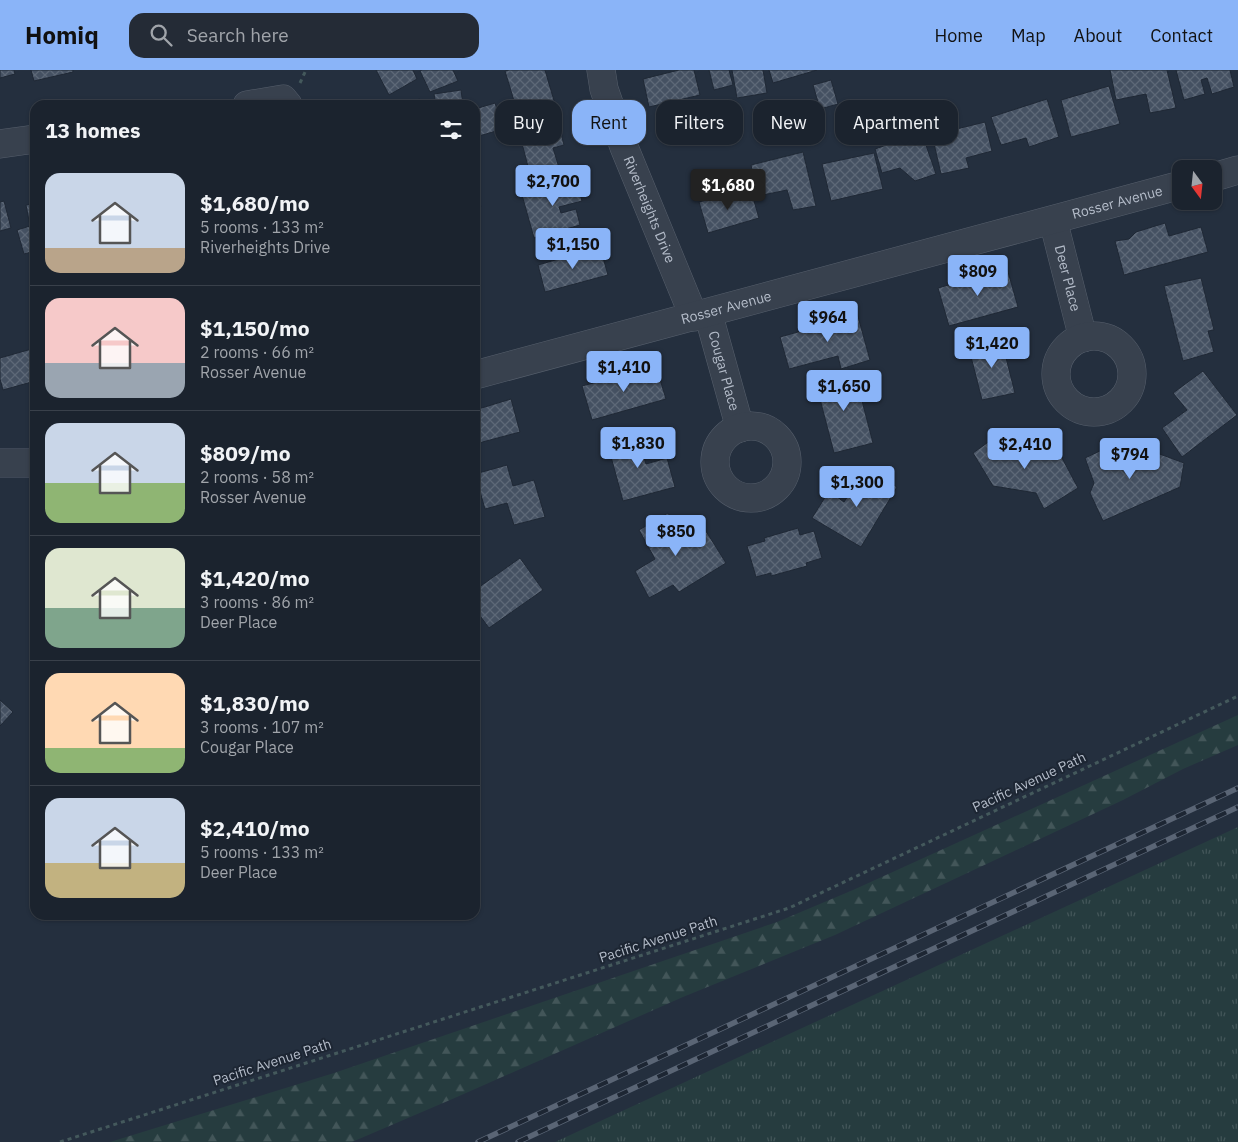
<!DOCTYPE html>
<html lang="en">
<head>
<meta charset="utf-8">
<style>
  :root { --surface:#1b232e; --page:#242b36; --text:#f1f3f6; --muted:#a0a4aa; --line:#39404a; --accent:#8ab4f8 }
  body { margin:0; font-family:"IBM Plex Sans",sans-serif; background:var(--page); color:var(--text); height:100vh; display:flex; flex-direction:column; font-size:19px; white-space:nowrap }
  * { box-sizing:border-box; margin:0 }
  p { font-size:16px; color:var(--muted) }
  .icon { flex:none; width:28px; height:28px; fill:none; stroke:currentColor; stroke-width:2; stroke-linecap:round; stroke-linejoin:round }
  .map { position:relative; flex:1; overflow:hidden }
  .sheet { position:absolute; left:30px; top:30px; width:450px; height:820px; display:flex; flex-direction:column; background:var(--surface); border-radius:15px; box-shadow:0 1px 4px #0004,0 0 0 1px var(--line) }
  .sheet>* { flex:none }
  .banner { position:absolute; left:495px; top:30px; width:475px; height:45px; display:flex; gap:10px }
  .needle { width:32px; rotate:165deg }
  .buttons { position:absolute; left:1172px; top:90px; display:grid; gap:10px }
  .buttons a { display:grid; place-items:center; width:50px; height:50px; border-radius:10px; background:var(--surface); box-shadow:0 1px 4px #0004,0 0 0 1px var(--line); font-size:25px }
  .price { position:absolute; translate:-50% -42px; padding:0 11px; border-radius:5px; background:var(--accent); color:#111; font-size:16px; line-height:32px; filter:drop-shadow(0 1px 2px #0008) }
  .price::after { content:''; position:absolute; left:50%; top:30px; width:15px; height:11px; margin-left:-8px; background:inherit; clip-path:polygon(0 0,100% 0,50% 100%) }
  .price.current { background:#222; color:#fff }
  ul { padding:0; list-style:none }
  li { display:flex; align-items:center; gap:15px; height:125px; padding:0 15px }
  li+li { border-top:1px solid var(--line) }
  li span { display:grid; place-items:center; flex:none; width:140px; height:100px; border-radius:15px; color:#555 }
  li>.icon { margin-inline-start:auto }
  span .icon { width:60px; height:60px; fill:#fffc; stroke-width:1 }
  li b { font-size:21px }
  h2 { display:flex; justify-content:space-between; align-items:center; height:60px; padding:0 15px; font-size:21px }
  .tag { padding:0 18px; border-radius:15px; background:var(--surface); box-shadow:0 1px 4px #0004,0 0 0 1px var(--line); font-size:18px; line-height:45px }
  .tag.current { background:var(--accent); color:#111 }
  header { display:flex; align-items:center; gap:30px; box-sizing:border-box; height:70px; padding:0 25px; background:var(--accent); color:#111 }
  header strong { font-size:24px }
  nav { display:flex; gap:28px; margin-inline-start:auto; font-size:18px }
  .search { width:350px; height:45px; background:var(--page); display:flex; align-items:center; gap:12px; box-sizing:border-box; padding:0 18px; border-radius:15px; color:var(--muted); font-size:19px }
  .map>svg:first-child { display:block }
  .grass { fill:url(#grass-tufts) }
  .forest { fill:url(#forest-firs) }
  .building { fill:url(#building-cross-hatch); stroke:#1f2835 }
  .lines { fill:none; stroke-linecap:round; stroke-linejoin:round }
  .minor-casing { stroke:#565f6c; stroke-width:29 }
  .path { stroke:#44595c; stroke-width:3; stroke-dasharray:4 4; stroke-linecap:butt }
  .minor { stroke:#38414e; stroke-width:28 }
  .rail-casing { stroke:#5a6575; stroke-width:5.5 }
  .rail { stroke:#1d2633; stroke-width:4; stroke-dasharray:11; stroke-linecap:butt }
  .labels { text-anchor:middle; stroke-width:4; stroke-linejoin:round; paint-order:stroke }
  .street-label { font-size:14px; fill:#b4bcc9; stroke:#1d2633 }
</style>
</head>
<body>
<header>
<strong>Homiq</strong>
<div class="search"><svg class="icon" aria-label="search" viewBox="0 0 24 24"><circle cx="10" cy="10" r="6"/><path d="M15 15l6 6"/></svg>Search here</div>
<nav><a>Home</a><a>Map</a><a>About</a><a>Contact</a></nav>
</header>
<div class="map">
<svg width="1238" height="1072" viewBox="0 0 1238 1072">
  <defs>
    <pattern id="grass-tufts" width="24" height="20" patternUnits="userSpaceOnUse" patternTransform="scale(1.25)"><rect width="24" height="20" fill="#263c3f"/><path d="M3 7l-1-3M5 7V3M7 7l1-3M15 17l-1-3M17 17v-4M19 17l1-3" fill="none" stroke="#435659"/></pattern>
    <pattern id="forest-firs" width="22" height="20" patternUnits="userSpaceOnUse" patternTransform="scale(1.25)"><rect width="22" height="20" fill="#263c3f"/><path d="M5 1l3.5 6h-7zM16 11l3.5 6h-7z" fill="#435659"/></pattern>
    <pattern id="building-cross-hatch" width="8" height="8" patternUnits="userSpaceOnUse" patternTransform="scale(1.25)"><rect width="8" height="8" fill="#455162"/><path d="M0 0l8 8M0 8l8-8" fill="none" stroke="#5d6877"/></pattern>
  </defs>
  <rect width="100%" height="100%" fill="#242f3e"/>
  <!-- grass -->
  <path class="grass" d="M1238,757V1072H555Z"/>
  <!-- forest -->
  <path class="forest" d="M1238,645V675L1183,699L1123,730L835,865L683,927L457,1027L352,1072H110L334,1003L777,852L853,820Z"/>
  <!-- building -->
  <g class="building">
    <path d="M0,0H14L15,4L0,8Z"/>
    <path d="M31,0H73V2L34,11Z"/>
    <path d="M376,0H413L417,9L389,25Z"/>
    <path d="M422,0H453L458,11L430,22L420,1Z"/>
    <path d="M509,0H545L555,34L518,44L505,1Z"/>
    <path d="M679,0H694L700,25L649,37L643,9Z"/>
    <path d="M709,0H729L733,15L714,20Z"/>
    <path d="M732,0H763L767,23L737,28Z"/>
    <path d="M769,0H817L773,13Z"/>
    <path d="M1110,0H1167L1176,38L1150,43L1146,24L1116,30Z"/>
    <path d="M1176,0H1230L1234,17L1212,24L1207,8L1201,10L1205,24L1184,30Z"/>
    <path d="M831,10L838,34L820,39L813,15Z"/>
    <path d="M1109,16L1120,54L1071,67L1061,30Z"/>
    <path d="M461,20L463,35H436L434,24Z"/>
    <path d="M420,29L421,35H393Z"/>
    <path d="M1047,29L1059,67L1029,77L1026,68L1001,75L991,47Z"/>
    <path d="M495,33L503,59L479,66L475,53V39Z"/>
    <path d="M556,44L564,75L553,78L561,104L532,112L517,54Z"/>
    <path d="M985,52L992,81L966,88L969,98L941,104L932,65Z"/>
    <path d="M919,55L936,104L915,111L900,98L882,103L875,79L892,73L890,64Z"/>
    <path d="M803,82L816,136L793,140L787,120L758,126L751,95Z"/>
    <path d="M874,83L883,119L831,131L822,94Z"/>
    <path d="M575,106L582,131L559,137L561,143L576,139L580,155L534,168L522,125L549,117L548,114Z"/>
    <path d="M475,119H476L481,137L475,138Z"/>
    <path d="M738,121L739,128L752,124L759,148L708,163L699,132Z"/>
    <path d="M4,131L11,158L0,161V132Z"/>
    <path d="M35,133V181L24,184L17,160L30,156L26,135Z"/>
    <path d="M1165,153L1169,166L1201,157L1208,182L1124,205L1115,171L1129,169L1136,162Z"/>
    <path d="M600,177L608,205L545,222L538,195Z"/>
    <path d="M1007,198L1018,237L949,256L938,218Z"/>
    <path d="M1201,208L1214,260L1208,261L1214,282L1183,291L1164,216Z"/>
    <path d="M856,239L870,290L841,299L838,286L789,299L780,267L830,253L828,247Z"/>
    <path d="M1001,268L1015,323L982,330L968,275Z"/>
    <path d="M35,278V311L3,320L0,309V288Z"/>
    <path d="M656,296L666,329L592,350L582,316Z"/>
    <path d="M854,300L873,373L834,383L815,310Z"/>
    <path d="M1203,301L1237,345L1182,387L1162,358L1187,340L1173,323Z"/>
    <path d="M511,329L520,362L475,374V340Z"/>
    <path d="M1005,360L1017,379L1061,386L1078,418L1044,439L1036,423L993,416L973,383Z"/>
    <path d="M637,363L646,394L667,388L675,417L623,431L607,372Z"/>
    <path d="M1119,372L1127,395L1157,383L1184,393L1180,417L1103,451L1090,423L1094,413L1085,388Z"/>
    <path d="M507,395L513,416L534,410L545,447L514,455L507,433L485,439L475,404Z"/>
    <path d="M866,398L897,417L861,477L812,448L829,421L844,432Z"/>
    <path d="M668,443L685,470L704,458L726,493L679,522L673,515L649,528L635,501L655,489L639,460Z"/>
    <path d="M798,458L800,465L814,461L822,488L806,493L807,496L771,506V503L756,507L747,476L765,471L764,468Z"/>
    <path d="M520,488L543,520L489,558L475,539V520Z"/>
    <path d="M0,630L13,642L0,656Z"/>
  </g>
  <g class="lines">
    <!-- minor casing -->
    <g class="minor-casing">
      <g id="minor">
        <path id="s1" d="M601,0L604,19L624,77L694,247"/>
        <path d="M247,35L283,29L288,35"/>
        <path d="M0,74L35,69"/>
        <path d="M1214,107L1238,100"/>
        <path id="s2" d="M1053,150L1083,268"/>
        <path id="s3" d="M708,243L740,358"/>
        <circle cx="1094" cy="304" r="38"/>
        <path id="s4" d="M475,305L1181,115"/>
        <circle cx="751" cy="392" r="36"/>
        <path d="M0,393H35"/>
      </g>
    </g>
    <!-- path -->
    <g class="path">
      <path d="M300,13L306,0"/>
      <path d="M60,1072L789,838L1238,626"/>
    </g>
    <!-- minor -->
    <use href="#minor" class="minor"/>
    <!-- rail casing -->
    <g class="rail-casing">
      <g id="rail">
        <path d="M478,1072L1238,718"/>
        <path d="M518,1072L1238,737"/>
      </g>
    </g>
    <!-- rail -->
    <use href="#rail" class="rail"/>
  </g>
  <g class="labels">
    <!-- street labels -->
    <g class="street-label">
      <text dy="5" stroke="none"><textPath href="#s4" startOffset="665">Rosser Avenue</textPath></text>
      <text dy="5" stroke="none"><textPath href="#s1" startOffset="148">Riverheights Drive</textPath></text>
      <text dy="5" stroke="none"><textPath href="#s2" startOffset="60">Deer Place</textPath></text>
      <text dy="5" stroke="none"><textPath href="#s4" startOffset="260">Rosser Avenue</textPath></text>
      <text dy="5" stroke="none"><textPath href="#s3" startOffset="60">Cougar Place</textPath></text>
      <text transform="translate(1029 712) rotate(-25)" y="5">Pacific Avenue Path</text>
      <text transform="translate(658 869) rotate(-18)" y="5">Pacific Avenue Path</text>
      <text transform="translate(272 992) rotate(-18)" y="5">Pacific Avenue Path</text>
    </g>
  </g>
</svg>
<div class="buttons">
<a><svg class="needle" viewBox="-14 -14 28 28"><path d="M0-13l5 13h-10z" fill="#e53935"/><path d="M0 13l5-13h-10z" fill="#a0a4aa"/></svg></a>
</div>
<b class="price" style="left:553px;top:137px">$2,700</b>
<b class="price current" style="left:728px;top:141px">$1,680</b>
<b class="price" style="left:573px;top:200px">$1,150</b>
<b class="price" style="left:978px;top:227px">$809</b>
<b class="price" style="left:828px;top:273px">$964</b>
<b class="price" style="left:992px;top:299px">$1,420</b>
<b class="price" style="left:624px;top:323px">$1,410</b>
<b class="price" style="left:844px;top:342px">$1,650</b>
<b class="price" style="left:638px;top:399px">$1,830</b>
<b class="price" style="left:1025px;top:400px">$2,410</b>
<b class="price" style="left:1130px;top:410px">$794</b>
<b class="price" style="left:857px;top:438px">$1,300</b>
<b class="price" style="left:676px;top:487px">$850</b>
<div class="banner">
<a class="tag">Buy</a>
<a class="tag current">Rent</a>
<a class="tag">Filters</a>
<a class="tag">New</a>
<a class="tag">Apartment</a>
</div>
<section class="sheet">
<h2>13 homes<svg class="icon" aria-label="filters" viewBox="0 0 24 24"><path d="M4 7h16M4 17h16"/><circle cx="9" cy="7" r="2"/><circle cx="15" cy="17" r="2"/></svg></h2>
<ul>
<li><span style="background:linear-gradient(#c9d6e8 75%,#b9a48a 0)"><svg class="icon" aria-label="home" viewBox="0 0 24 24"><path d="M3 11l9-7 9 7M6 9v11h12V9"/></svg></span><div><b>$1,680/mo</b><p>5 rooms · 133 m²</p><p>Riverheights Drive</p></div></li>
<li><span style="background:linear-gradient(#f6c9c9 65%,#9aa5b1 0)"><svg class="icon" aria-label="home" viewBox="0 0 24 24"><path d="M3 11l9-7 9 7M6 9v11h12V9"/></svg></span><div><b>$1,150/mo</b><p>2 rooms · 66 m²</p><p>Rosser Avenue</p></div></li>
<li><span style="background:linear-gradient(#c9d6e8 60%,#8fb573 0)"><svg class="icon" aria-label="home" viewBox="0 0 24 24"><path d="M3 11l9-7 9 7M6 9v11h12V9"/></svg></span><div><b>$809/mo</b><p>2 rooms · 58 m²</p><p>Rosser Avenue</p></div></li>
<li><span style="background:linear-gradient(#dfe7d0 60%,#7fa58c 0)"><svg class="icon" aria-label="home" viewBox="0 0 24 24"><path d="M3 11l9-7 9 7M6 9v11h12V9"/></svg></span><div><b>$1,420/mo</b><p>3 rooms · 86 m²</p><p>Deer Place</p></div></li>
<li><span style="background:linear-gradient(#ffd9b3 75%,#8fb573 0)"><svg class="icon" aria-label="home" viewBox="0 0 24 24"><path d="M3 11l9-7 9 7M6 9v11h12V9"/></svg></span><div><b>$1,830/mo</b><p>3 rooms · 107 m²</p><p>Cougar Place</p></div></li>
<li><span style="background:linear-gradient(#c9d6e8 65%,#c2b280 0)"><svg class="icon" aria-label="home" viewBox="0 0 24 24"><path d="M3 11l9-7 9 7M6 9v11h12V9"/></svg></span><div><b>$2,410/mo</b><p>5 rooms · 133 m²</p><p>Deer Place</p></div></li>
</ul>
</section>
</div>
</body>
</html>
